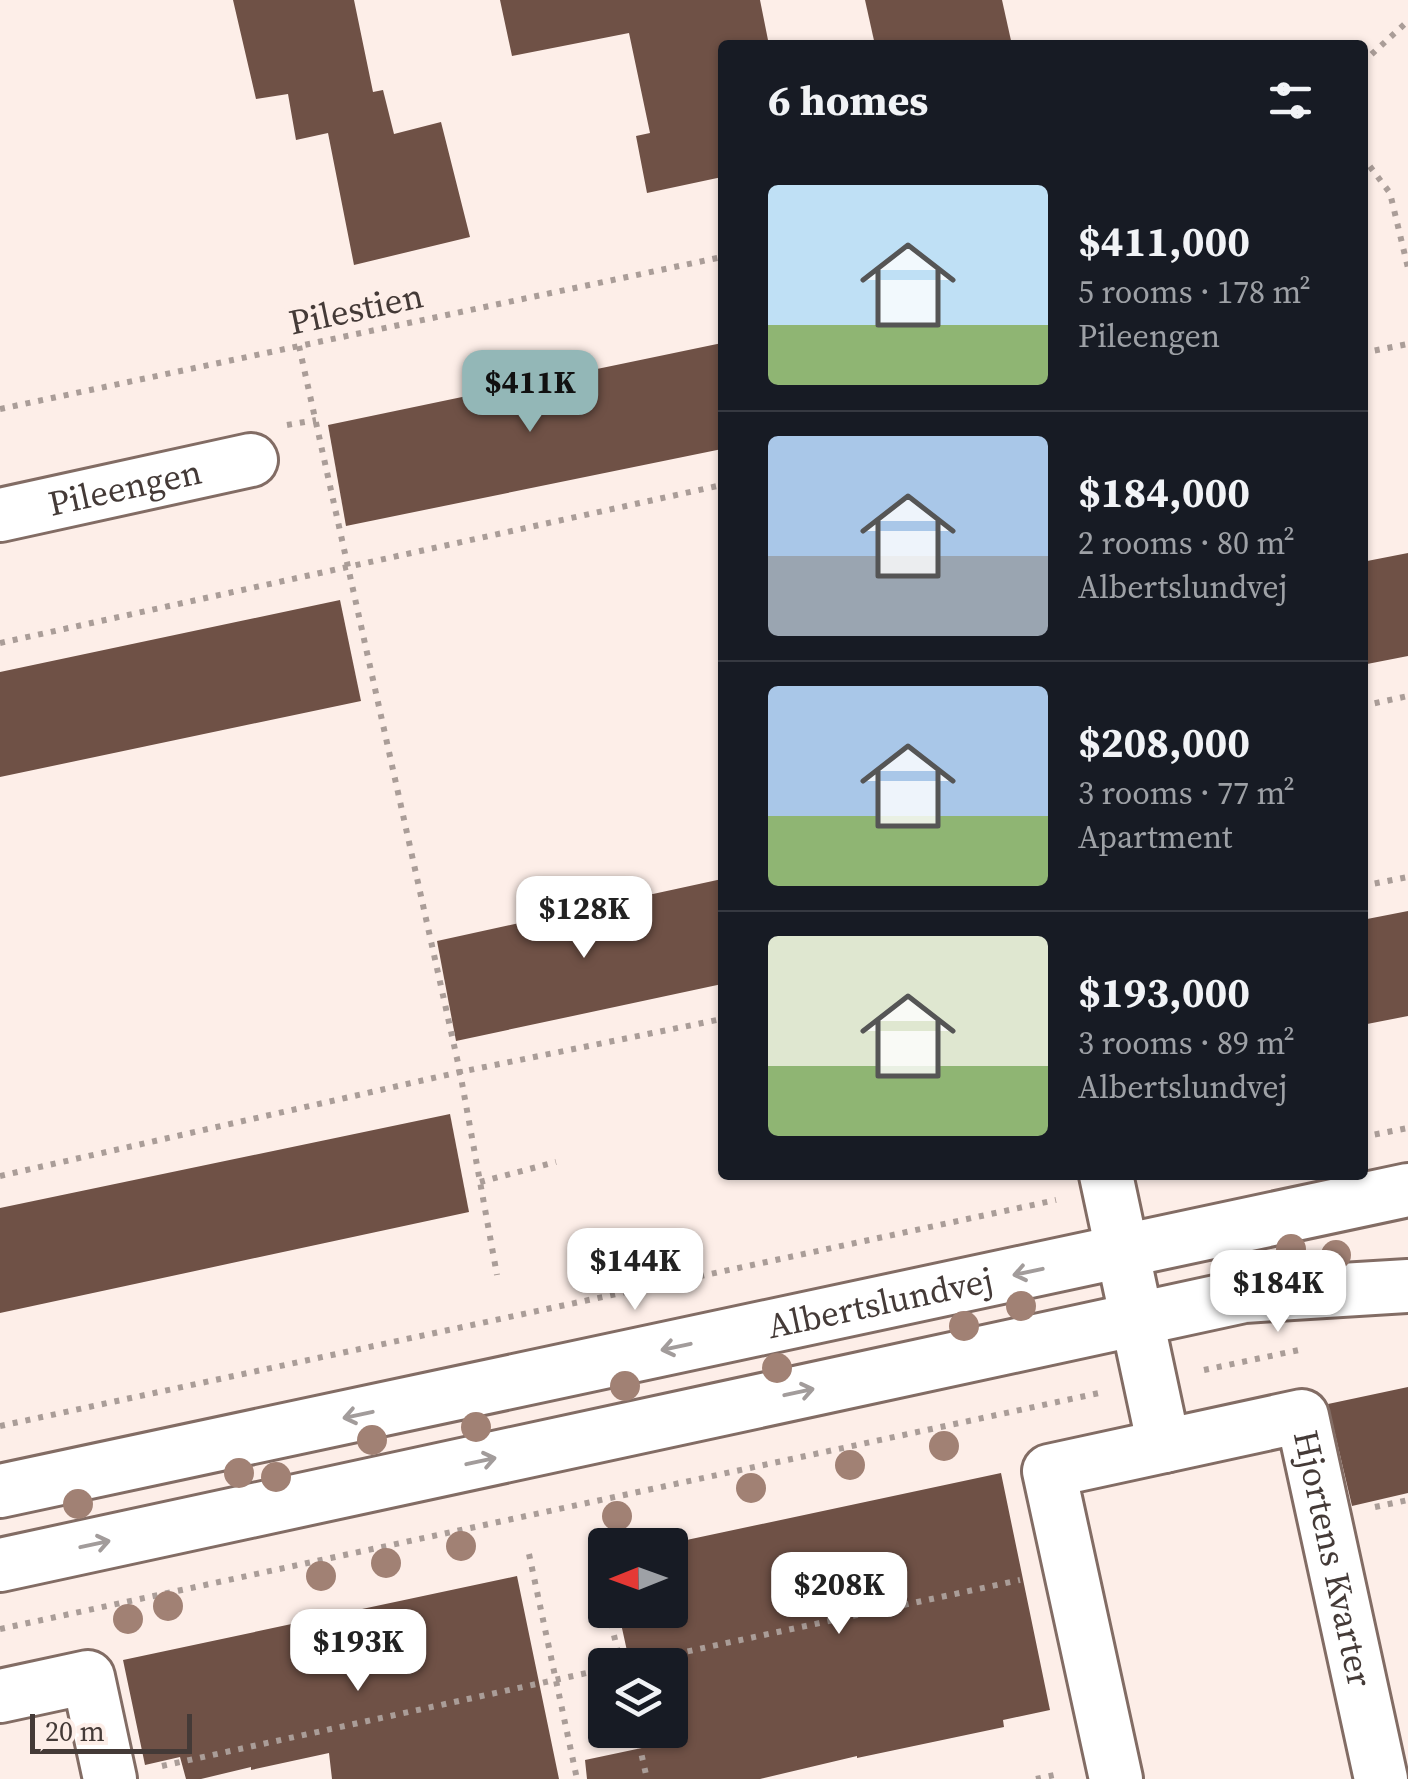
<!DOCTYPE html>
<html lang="en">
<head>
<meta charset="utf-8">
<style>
  :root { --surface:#171b24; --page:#242831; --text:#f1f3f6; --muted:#9ea1a6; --line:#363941; --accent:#93b7b7 }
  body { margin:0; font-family:"Source Serif 4",serif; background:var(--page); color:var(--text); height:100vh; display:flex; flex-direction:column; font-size:38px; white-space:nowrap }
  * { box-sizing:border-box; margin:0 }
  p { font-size:32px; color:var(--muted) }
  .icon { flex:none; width:55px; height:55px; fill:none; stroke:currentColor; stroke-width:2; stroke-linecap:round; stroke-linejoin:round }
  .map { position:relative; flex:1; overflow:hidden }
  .drawer { position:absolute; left:718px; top:40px; width:650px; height:1140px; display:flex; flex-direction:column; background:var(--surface); border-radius:10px; box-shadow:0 2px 8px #0004 }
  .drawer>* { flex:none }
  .needle { width:65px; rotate:269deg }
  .controls { position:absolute; left:588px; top:1528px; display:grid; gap:20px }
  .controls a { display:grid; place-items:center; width:100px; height:100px; border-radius:10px; background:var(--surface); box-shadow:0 2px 8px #0004; font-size:50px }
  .scale { position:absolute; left:30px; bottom:25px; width:162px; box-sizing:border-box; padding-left:10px; border:5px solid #443a37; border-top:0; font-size:28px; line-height:35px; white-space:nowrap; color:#443a37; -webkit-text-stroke:8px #fdeee8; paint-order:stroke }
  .price { position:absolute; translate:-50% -85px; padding:0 22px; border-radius:20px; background:#fff; color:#222; font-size:32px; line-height:65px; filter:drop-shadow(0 2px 5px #0008) }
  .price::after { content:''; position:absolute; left:50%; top:60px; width:30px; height:22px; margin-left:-15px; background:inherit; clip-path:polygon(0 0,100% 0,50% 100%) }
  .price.on { background:var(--accent); color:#111 }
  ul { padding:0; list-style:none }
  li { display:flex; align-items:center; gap:30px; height:250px; padding:0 50px }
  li+li { border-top:2px solid var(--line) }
  li span { display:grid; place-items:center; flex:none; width:280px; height:200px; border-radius:10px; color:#555 }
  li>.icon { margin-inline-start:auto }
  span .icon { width:120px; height:120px; fill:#fffc; stroke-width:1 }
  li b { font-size:42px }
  h2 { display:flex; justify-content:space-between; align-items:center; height:120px; padding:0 50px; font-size:42px }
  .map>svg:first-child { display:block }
  .building { fill:#6f5146 }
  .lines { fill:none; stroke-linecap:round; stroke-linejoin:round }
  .minor-casing { stroke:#826c64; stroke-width:58 }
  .path { stroke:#aa9d98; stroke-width:6; stroke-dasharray:5 8; stroke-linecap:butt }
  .minor { stroke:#fff; stroke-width:52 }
  .tree { fill:#a18174 }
  .oneway { stroke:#a29c9b }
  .labels { text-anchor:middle; stroke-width:10; stroke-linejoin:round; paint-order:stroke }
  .street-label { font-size:35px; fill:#443a37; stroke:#fdeee8 }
</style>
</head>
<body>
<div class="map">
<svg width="1408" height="1779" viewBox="0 0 1408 1779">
  <rect width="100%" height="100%" fill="#fdeee8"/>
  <!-- building -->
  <g class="building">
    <path d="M233,0H354L373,92L383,90L394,134L441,122L470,237L354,265L328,133L296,140L288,94L256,99Z"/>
    <path d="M500,0H760L769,45H722V177L647,193L636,136L650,133L629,33L512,56Z"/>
    <path d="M865,0H1002L1012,45H875Z"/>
    <path d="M722,343V449L346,526L328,425Z"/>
    <path d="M1408,553V656L1362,665V562Z"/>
    <path d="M340,600L361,701L0,777V672Z"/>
    <path d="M722,879V984L456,1041L437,941Z"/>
    <path d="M1408,911V1016L1362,1025V920Z"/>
    <path d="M450,1114L469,1212L0,1313V1208Z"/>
    <path d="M1408,1387V1493L1352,1506L1328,1404Z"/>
    <path d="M1001,1473L1050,1710L1003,1720L1004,1727L857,1758V1756L760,1779H587L585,1760L670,1742V1650L629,1660L618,1610H670V1545H663Z"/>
    <path d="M517,1576L559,1779H332L329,1753L251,1770V1767L201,1779H186L180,1757L145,1765L123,1660Z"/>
  </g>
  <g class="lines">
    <!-- minor casing -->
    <g class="minor-casing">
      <g id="minor">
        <path id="s1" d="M0,515L251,460"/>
        <path d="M1106,1175L1164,1446"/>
        <path id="s2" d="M0,1491L1408,1190"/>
        <path d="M0,1565L1244,1296L1408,1286"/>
        <path d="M0,1696L88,1677L110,1779"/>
        <path id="s3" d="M1116,1779L1049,1471L1302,1416L1381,1779"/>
      </g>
    </g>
    <!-- path -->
    <g class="path">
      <path d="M1362,63L1408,21"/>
      <path d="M1362,156L1390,193L1408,268"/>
      <path d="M299,346L460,1072L497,1275"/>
      <path d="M1362,353L1408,344"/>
      <path d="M0,409L722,257"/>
      <path d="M287,425L316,420"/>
      <path d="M0,643L722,485"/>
      <path d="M1362,706L1408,696"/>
      <path d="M1362,886L1408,877"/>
      <path d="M1362,1137L1408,1128"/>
      <path d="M0,1176L460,1072L722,1019"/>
      <path d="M480,1182L556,1162"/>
      <path d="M1204,1370L1299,1350"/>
      <path d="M0,1426L1056,1200"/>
      <path d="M1375,1507L1408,1500"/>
      <path d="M593,1540L605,1595"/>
      <path d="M529,1554L577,1779"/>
      <path d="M608,1610L621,1665"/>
      <path d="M0,1629L1099,1393"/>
      <path d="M624,1665L1020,1580"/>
      <path d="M636,1730L647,1779"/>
      <path d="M162,1766L605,1669"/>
      <path d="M1036,1779L1059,1774"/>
    </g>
    <!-- minor -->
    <use href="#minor" class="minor"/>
  </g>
  <!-- trees -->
  <g class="tree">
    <circle cx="1291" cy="1249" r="15"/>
    <circle cx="1336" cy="1255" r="15"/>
    <circle cx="1021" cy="1306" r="15"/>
    <circle cx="964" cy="1326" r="15"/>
    <circle cx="777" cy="1368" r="15"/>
    <circle cx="625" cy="1386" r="15"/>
    <circle cx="476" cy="1427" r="15"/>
    <circle cx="372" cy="1440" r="15"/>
    <circle cx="944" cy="1446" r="15"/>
    <circle cx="850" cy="1465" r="15"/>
    <circle cx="239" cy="1473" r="15"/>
    <circle cx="276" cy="1477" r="15"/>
    <circle cx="751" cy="1488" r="15"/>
    <circle cx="78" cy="1504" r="15"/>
    <circle cx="617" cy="1516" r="15"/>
    <circle cx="461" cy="1546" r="15"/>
    <circle cx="386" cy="1563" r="15"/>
    <circle cx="321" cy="1576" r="15"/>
    <circle cx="168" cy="1606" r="15"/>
    <circle cx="128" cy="1619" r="15"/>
  </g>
  <!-- one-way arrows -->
  <defs><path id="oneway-shaft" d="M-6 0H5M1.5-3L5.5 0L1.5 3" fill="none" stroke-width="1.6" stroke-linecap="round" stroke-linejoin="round" transform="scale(2.5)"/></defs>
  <g class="oneway">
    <use href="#oneway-shaft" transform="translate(1028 1272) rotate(168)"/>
    <use href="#oneway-shaft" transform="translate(676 1347) rotate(168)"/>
    <use href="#oneway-shaft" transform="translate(799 1392) rotate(-12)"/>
    <use href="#oneway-shaft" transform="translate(358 1415) rotate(168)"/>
    <use href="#oneway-shaft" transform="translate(481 1461) rotate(-12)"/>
    <use href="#oneway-shaft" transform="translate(95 1544) rotate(-12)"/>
  </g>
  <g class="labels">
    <!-- street labels -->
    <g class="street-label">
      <text transform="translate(356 309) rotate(-12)" y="12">Pilestien</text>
      <text dy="12" stroke="none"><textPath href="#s1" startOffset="128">Pileengen</textPath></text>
      <text dy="12" stroke="none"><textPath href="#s2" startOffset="900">Albertslundvej</textPath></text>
      <text dy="12" stroke="none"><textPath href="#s3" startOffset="720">Hjortens Kvarter</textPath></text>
    </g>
  </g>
</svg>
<div class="controls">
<a><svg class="needle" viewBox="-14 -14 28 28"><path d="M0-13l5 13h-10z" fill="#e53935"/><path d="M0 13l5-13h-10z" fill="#9ea1a6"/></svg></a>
<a><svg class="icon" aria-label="layers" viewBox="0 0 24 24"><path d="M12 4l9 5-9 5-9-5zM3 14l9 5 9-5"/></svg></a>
</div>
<div class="scale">20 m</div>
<b class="price on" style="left:530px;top:435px">$411K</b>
<b class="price" style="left:584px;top:961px">$128K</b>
<b class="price" style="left:635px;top:1313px">$144K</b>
<b class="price" style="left:1278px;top:1335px">$184K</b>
<b class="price" style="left:839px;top:1637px">$208K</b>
<b class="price" style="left:358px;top:1694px">$193K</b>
<section class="drawer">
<h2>6 homes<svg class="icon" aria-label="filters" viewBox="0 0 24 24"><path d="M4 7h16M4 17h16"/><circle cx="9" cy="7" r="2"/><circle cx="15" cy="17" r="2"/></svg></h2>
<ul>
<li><span style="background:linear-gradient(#bfe0f5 70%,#8fb573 0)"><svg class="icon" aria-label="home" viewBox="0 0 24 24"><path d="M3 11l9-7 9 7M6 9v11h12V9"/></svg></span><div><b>$411,000</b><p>5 rooms · 178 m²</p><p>Pileengen</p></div></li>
<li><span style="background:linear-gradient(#a9c7e8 60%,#9aa5b1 0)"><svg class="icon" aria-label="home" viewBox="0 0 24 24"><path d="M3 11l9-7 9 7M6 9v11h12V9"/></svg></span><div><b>$184,000</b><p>2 rooms · 80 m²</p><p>Albertslundvej</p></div></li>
<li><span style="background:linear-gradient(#a9c7e8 65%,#8fb573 0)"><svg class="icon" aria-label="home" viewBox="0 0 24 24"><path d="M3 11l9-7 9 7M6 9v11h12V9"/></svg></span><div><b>$208,000</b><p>3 rooms · 77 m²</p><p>Apartment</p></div></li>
<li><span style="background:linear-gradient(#dfe7d0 65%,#8fb573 0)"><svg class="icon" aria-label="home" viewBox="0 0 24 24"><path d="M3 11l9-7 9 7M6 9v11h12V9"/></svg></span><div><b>$193,000</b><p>3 rooms · 89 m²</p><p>Albertslundvej</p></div></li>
</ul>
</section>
</div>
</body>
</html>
